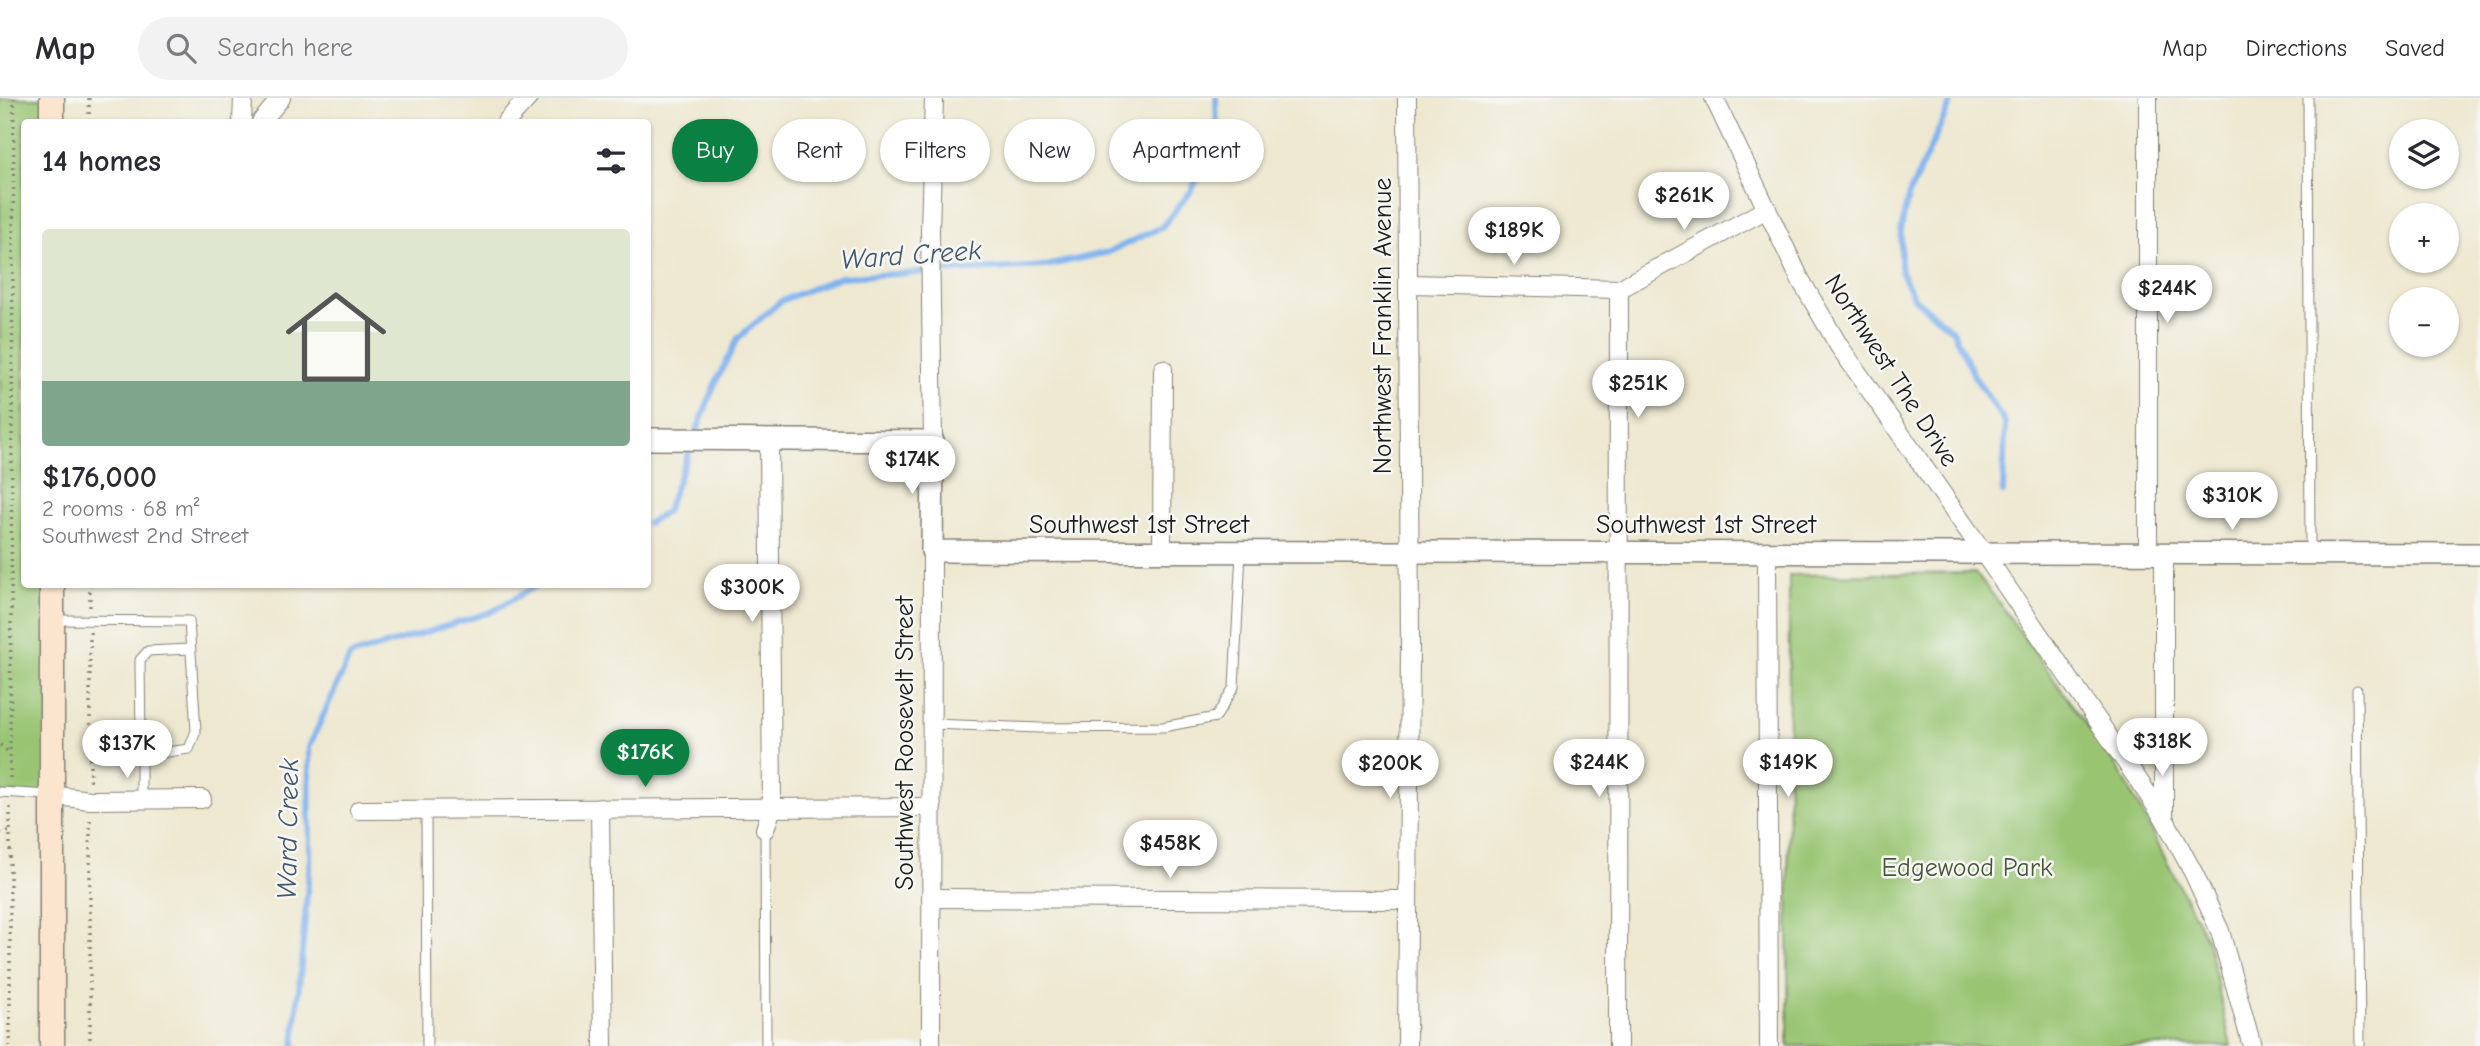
<!DOCTYPE html>
<html lang="en">
<head>
<meta charset="utf-8">
<style>
  :root { --surface:#fff; --page:#f2f2f3; --text:#2b2b33; --muted:#7c7c81; --line:#e1e1e2; --accent:#0b8043 }
  body { margin:0; font-family:"Comic Neue",sans-serif; background:var(--page); color:var(--text); height:100vh; display:flex; flex-direction:column; font-size:26px; white-space:nowrap }
  * { box-sizing:border-box; margin:0 }
  p { font-size:23px; color:var(--muted) }
  .icon { flex:none; width:38px; height:38px; fill:none; stroke:currentColor; stroke-width:2; stroke-linecap:round; stroke-linejoin:round }
  .map { position:relative; flex:1; overflow:hidden }
  .drawer { position:absolute; left:21px; top:21px; width:630px; height:469px; display:flex; flex-direction:column; background:var(--surface); border-radius:7px; box-shadow:0 2px 5px #0004 }
  .drawer>* { flex:none }
  .top-card { position:absolute; left:672px; top:21px; width:665px; height:63px; display:flex; gap:14px }
  .buttons { position:absolute; left:2389px; top:21px; display:grid; gap:14px }
  .buttons a { display:grid; place-items:center; width:70px; height:70px; border-radius:50%; background:var(--surface); box-shadow:0 2px 5px #0004; font-size:35px }
  .price { position:absolute; translate:-50% -60px; padding:0 16px; border-radius:24px; background:#fff; color:#222; font-size:23px; line-height:46px; filter:drop-shadow(0 2px 4px #0008) }
  .price::after { content:''; position:absolute; left:50%; top:42px; width:21px; height:16px; margin-left:-10px; background:inherit; clip-path:polygon(0 0,100% 0,50% 100%) }
  .price.active { background:var(--accent); color:#fff }
  ul { padding:0; list-style:none }
  li { display:grid; align-content:center; gap:14px; height:371px; padding:0 21px }
  li span { display:grid; place-items:center; height:217px; border-radius:7px; color:#555 }
  li>.icon { margin-inline-start:auto }
  span .icon { width:126px; height:126px; fill:#fffc; stroke-width:1 }
  li b { font-size:30px }
  h2 { display:flex; justify-content:space-between; align-items:center; height:84px; padding:0 21px; font-size:30px }
  .tag { padding:0 24px; border-radius:32px; background:var(--surface); box-shadow:0 2px 5px #0004; font-size:24px; line-height:63px }
  .tag.active { background:var(--accent); color:#fff }
  header { display:flex; align-items:center; gap:42px; box-sizing:border-box; height:98px; padding:0 35px; background:var(--surface); border-bottom:2px solid var(--line) }
  header strong { font-size:33px }
  nav { display:flex; gap:38px; margin-inline-start:auto; font-size:24px }
  .search { width:490px; height:63px; background:var(--page); display:flex; align-items:center; gap:18px; box-sizing:border-box; padding:0 24px; border-radius:38px; color:var(--muted); font-size:26px }
  .map>svg:first-child { display:block }
  .park { fill:#99c573; stroke:#5a7048; stroke-width:2 }
  .lines { fill:none; stroke-linecap:round; stroke-linejoin:round }
  .stream { stroke:#81b3ee; stroke-width:6 }
  .service-casing { stroke:#858276; stroke-width:11 }
  .minor-casing { stroke:#858276; stroke-width:20 }
  .tertiary-casing { stroke:#858276; stroke-width:24 }
  .secondary-casing { stroke:#858276; stroke-width:27 }
  .path { stroke:#858276; stroke-width:3.5; stroke-dasharray:2 5; stroke-linecap:butt }
  .service { stroke:#fff; stroke-width:9 }
  .minor { stroke:#fff; stroke-width:18 }
  .tertiary { stroke:#fff; stroke-width:21 }
  .secondary { stroke:#fce5cf; stroke-width:24 }
  .labels { text-anchor:middle; stroke-width:5; stroke-linejoin:round; paint-order:stroke }
  .street-label { font-size:26px; fill:#1c1c1c; stroke:#f6f6f2 }
  .park-label { font-size:26px; fill:#48573a; stroke:#f6f6f2 }
  .water-label { font-size:28px; font-style:italic; fill:#445870; stroke:#f6f6f2 }
</style>
</head>
<body>
<header>
<strong>Map</strong>
<div class="search"><svg class="icon" aria-label="search" viewBox="0 0 24 24"><circle cx="10" cy="10" r="6"/><path d="M15 15l6 6"/></svg>Search here</div>
<nav><a>Map</a><a>Directions</a><a>Saved</a></nav>
</header>
<div class="map">
<svg width="2480" height="948" viewBox="0 0 2480 948">
  <rect width="100%" height="100%" fill="#f6f6f2"/>
  <filter id="ink" filterUnits="userSpaceOnUse"><feTurbulence type="fractalNoise" baseFrequency=".0143" numOctaves="2"/><feDisplacementMap in="SourceGraphic" scale="14" xChannelSelector="R" yChannelSelector="G"/><feConvolveMatrix kernelMatrix="1 2 1 2 8 2 1 2 1" color-interpolation-filters="sRGB"/></filter>
  <filter id="wash" filterUnits="userSpaceOnUse"><feTurbulence type="fractalNoise" baseFrequency=".00686" numOctaves="4" result="noise"/><feDisplacementMap in="SourceGraphic" scale="28" xChannelSelector="R" yChannelSelector="G"/><feGaussianBlur stdDeviation="1.57" result="paint"/><feColorMatrix in="noise" values="0 0 0 0 0 0 0 0 0 0 0 0 0 0 0 0 0 1.4 0 .05"/><feComposite in="paint" operator="in"/></filter>
  <g filter="url(#wash)">
    <rect width="100%" height="100%" fill="#eee8d0"/>
    <!-- park -->
    <g class="park">
      <path d="M0,0H50V24H24V486L50,487V697L0,695Z"/>
      <path d="M1975,475L1998,503L2123,678L2208,844L2231,948H1788L1789,477Z"/>
    </g>
    <g class="lines">
      <!-- stream -->
      <g class="stream">
        <path d="M1953,0L1908,99L1901,132V173L1914,200L1953,233L1974,278L2005,325L2003,395"/>
        <path d="M648,425L666,414L714,288L738,240L781,203L840,179L1046,168L1109,154L1162,129L1192,92L1217,35L1216,0"/>
        <path d="M294,948L310,761L309,649L350,558L491,514L539,486"/>
      </g>
    </g>
  </g>
  <g filter="url(#ink)">
    <g class="lines">
      <!-- service casing -->
      <g class="service-casing">
        <g id="service">
          <path d="M2308,0L2310,455"/>
          <path d="M55,522L189,523L196,633L189,651L153,656L141,646L140,562L148,553L190,551"/>
          <path d="M2357,592L2360,948"/>
          <path d="M932,626L1040,630L1163,629L1216,619L1234,589L1241,454"/>
          <path d="M141,646V701"/>
          <path d="M0,694L49,697"/>
          <path d="M426,711L427,948"/>
          <path d="M765,731L766,948"/>
        </g>
      </g>
      <!-- minor casing -->
      <g class="minor-casing">
        <g id="minor">
          <path d="M1714,0L1800,181L1839,248L1983,454L2164,720L2194,776L2220,833L2252,948"/>
          <path d="M242,24L243,0"/>
          <path d="M261,24L281,0"/>
          <path d="M506,24L528,0"/>
          <path d="M1409,186L1619,191L1767,111"/>
          <path d="M933,343L930,132L934,0"/>
          <path d="M1162,453L1163,271"/>
          <path d="M1767,453L1769,948"/>
          <path d="M2148,455V0"/>
          <path d="M50,697L90,702L202,701"/>
          <path d="M600,710L603,948"/>
          <path d="M359,712L932,709"/>
          <path d="M2164,720V455"/>
          <path d="M765,731L772,710L769,343"/>
          <path d="M931,800L1408,802"/>
          <path d="M931,948L932,453"/>
          <path d="M1407,948L1410,548L1407,0"/>
          <path d="M1618,948L1619,191"/>
        </g>
      </g>
      <!-- tertiary casing -->
      <g class="tertiary-casing">
        <path id="tertiary" d="M648,341L933,343L932,453L2480,456"/>
      </g>
      <!-- secondary casing -->
      <g class="secondary-casing">
        <g id="secondary">
          <path d="M52,0V24"/>
          <path d="M52,486V948"/>
        </g>
      </g>
      <!-- path -->
      <g class="path">
        <path d="M89,0V24"/>
        <path d="M90,486V509"/>
        <path d="M90,534V684"/>
        <path d="M0,647L9,654"/>
        <path d="M10,680L14,0"/>
        <path d="M10,709V948"/>
        <path d="M0,735L10,733"/>
        <path d="M90,948V720"/>
      </g>
      <!-- service -->
      <use href="#service" class="service"/>
      <!-- minor -->
      <use href="#minor" class="minor"/>
      <!-- tertiary -->
      <use href="#tertiary" class="tertiary"/>
      <!-- secondary -->
      <use href="#secondary" class="secondary"/>
    </g>
  </g>
  <g class="labels">
    <!-- street labels -->
    <g class="street-label">
      <text transform="translate(1382 228) rotate(-90)" y="9">Northwest Franklin Avenue</text>
      <text transform="translate(1892 272) rotate(57)" y="9">Northwest The Drive</text>
      <text x="1139" y="435">Southwest 1st Street</text>
      <text x="1706" y="435">Southwest 1st Street</text>
      <text transform="translate(904 645) rotate(-90)" y="9">Southwest Roosevelt Street</text>
    </g>
    <!-- park labels -->
    <g class="park-label">
      <text x="1967" y="778">Edgewood Park</text>
    </g>
    <!-- water labels -->
    <g class="water-label">
      <text transform="translate(911 156) rotate(-4)" y="10">Ward Creek</text>
      <text transform="translate(287 731) rotate(-89)" y="10">Ward Creek</text>
    </g>
  </g>
</svg>
<div class="buttons">
<a><svg class="icon" aria-label="layers" viewBox="0 0 24 24"><path d="M12 4l9 5-9 5-9-5zM3 14l9 5 9-5"/></svg></a>
<a>+</a>
<a>−</a>
</div>
<b class="price" style="left:1684px;top:134px">$261K</b>
<b class="price" style="left:1514px;top:169px">$189K</b>
<b class="price" style="left:2167px;top:227px">$244K</b>
<b class="price" style="left:1638px;top:322px">$251K</b>
<b class="price" style="left:912px;top:398px">$174K</b>
<b class="price" style="left:2232px;top:434px">$310K</b>
<b class="price" style="left:752px;top:526px">$300K</b>
<b class="price" style="left:2162px;top:680px">$318K</b>
<b class="price" style="left:127px;top:682px">$137K</b>
<b class="price active" style="left:645px;top:691px">$176K</b>
<b class="price" style="left:1599px;top:701px">$244K</b>
<b class="price" style="left:1788px;top:701px">$149K</b>
<b class="price" style="left:1390px;top:702px">$200K</b>
<b class="price" style="left:1170px;top:782px">$458K</b>
<div class="top-card">
<a class="tag active">Buy</a>
<a class="tag">Rent</a>
<a class="tag">Filters</a>
<a class="tag">New</a>
<a class="tag">Apartment</a>
</div>
<section class="drawer">
<h2>14 homes<svg class="icon" aria-label="filters" viewBox="0 0 24 24"><path d="M4 7h16M4 17h16"/><circle cx="9" cy="7" r="2"/><circle cx="15" cy="17" r="2"/></svg></h2>
<ul>
<li><span style="background:linear-gradient(#dfe7d0 70%,#7fa58c 0)"><svg class="icon" aria-label="home" viewBox="0 0 24 24"><path d="M3 11l9-7 9 7M6 9v11h12V9"/></svg></span><div><b>$176,000</b><p>2 rooms · 68 m²</p><p>Southwest 2nd Street</p></div></li>
</ul>
</section>
</div>
</body>
</html>
